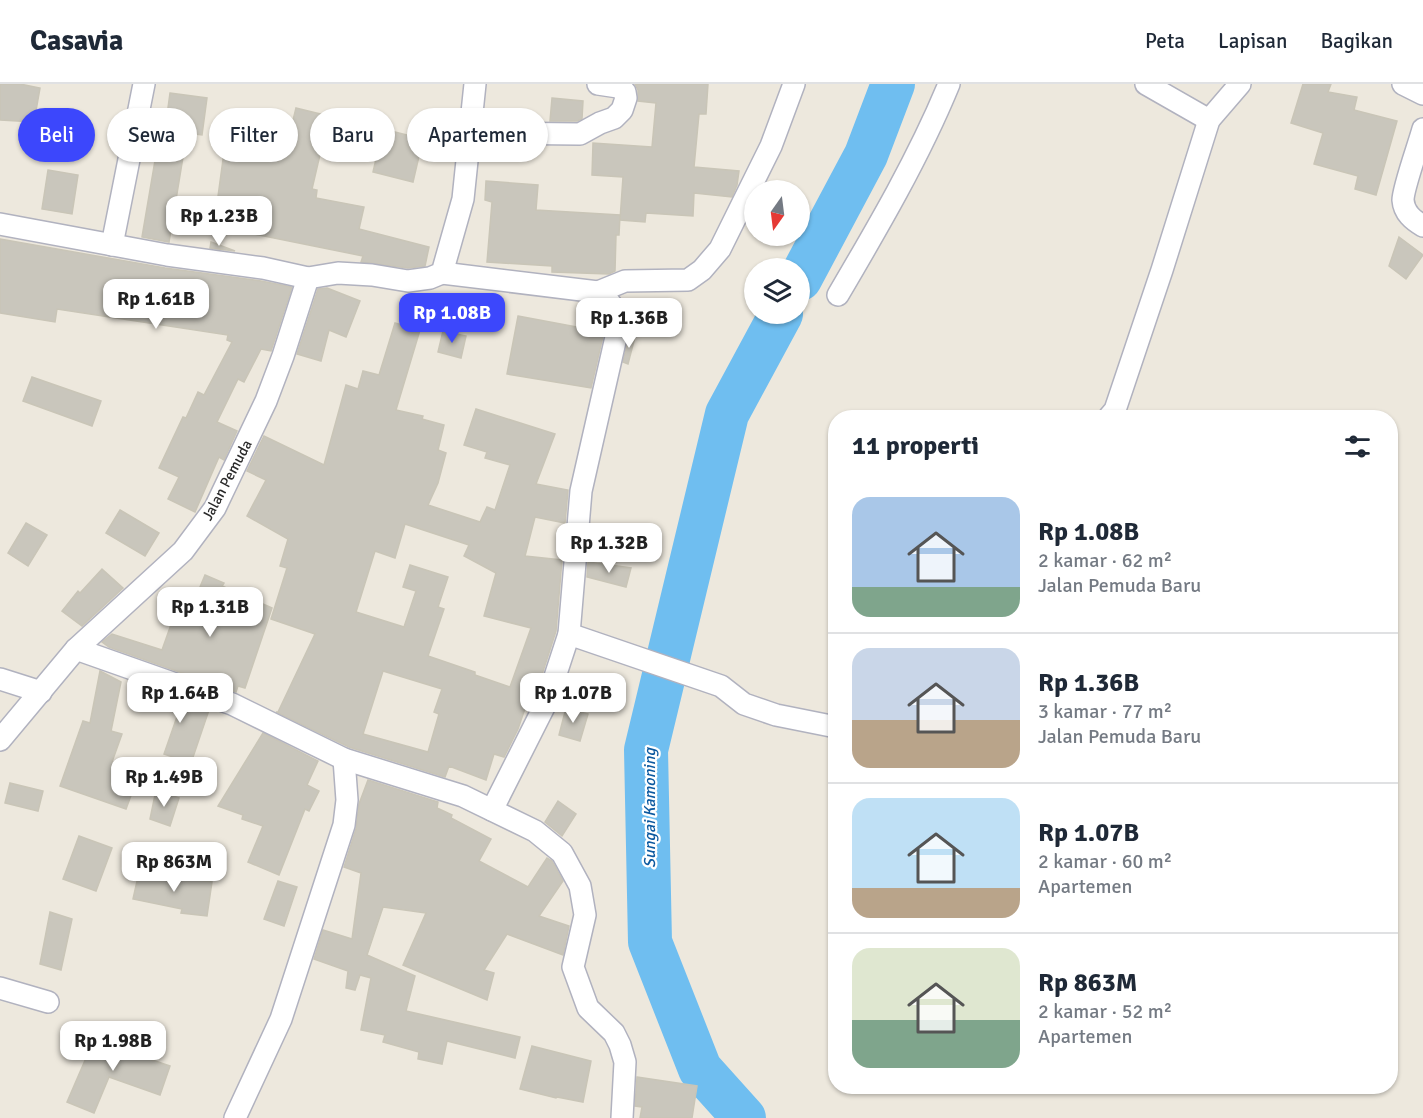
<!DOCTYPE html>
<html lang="id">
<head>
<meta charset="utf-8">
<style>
  :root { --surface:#fff; --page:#f6f6f7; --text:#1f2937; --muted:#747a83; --line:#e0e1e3; --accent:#3c47fc }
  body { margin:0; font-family:Signika,sans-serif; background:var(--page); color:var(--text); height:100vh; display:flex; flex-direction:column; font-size:22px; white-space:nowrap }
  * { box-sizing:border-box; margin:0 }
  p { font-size:20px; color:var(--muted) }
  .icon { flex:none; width:33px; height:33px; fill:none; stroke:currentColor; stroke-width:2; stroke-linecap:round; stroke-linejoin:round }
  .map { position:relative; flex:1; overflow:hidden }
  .drawer { position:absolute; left:828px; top:326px; width:570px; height:684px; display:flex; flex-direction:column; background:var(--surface); border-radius:24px; box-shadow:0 2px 4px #0004 }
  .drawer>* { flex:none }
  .top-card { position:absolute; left:18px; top:24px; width:570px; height:54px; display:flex; gap:12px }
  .needle { width:39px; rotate:194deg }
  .buttons { position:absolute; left:744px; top:96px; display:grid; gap:12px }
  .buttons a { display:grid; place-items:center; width:66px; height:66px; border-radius:50%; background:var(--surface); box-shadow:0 2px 4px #0004; font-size:30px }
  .price { position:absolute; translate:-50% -51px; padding:0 14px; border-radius:12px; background:#fff; color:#222; font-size:20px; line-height:39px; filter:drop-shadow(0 2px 3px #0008) }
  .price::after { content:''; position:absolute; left:50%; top:36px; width:18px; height:14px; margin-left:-9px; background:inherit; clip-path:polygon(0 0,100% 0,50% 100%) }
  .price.current { background:var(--accent); color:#fff }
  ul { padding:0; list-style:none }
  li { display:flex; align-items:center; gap:18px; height:150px; padding:0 24px }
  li+li { border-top:2px solid var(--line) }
  li span { display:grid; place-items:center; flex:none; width:168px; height:120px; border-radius:18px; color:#555 }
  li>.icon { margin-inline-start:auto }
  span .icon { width:72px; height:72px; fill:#fffc; stroke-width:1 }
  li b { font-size:26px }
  h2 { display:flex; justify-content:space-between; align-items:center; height:72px; padding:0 24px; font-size:26px }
  .chip { padding:0 21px; border-radius:27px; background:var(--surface); box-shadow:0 2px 4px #0004; font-size:21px; line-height:54px }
  .chip.current { background:var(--accent); color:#fff }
  header { display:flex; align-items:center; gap:36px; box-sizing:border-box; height:84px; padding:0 30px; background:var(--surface); border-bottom:2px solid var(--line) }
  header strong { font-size:28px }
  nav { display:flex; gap:33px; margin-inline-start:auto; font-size:21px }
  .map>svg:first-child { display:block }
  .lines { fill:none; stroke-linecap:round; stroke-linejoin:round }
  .river { stroke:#6fbef0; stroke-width:44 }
  .building { fill:#c9c6bc; stroke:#c9c5b7; stroke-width:1.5; fill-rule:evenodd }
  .street-casing { stroke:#b1b2bf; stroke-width:24 }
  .street { stroke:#fff; stroke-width:21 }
  .labels { text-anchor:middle; stroke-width:4.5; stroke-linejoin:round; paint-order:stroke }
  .street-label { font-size:15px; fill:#2b2b2b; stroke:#fff }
  .water-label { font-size:16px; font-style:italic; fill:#0c599f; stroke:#fff }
</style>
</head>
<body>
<header>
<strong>Casavia</strong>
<nav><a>Peta</a><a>Lapisan</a><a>Bagikan</a></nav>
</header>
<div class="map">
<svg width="1423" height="1034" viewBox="0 0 1423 1034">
  <rect width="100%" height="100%" fill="#ede8dd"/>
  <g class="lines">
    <!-- river -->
    <g class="river">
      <path d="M800,195L866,71L893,0"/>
      <path d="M744,1034L700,985L650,858L646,666L727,330L781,230"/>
    </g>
  </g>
  <!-- building -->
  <g class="building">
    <path d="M0,0H20L40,4L34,38L0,36Z"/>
    <path d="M635,0H708L706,30H699L694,83L739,87L737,101L732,113L694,109L693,132L646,129L645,138L620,136L623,93L592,91L593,59L652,63L656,19L638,17V6Z"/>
    <path d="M1303,0H1331L1328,8L1357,13L1354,26L1397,37L1376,111L1355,105L1358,92L1314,80L1323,49L1291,39Z"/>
    <path d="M170,9L207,14L202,51L187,49L169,158L142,153L159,53H164Z"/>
    <path d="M552,14L583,17L582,35L577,37H550Z"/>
    <path d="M296,24L329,32L312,105L317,106L316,114L364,123L359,145L429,163L425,182L408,184L361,178L363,172L214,142L224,68L270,76L272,67L285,69Z"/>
    <path d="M383,45L423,55L413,98L373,88Z"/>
    <path d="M48,86L78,91L72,130L42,125Z"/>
    <path d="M486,97L538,101L536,126L620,131L619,151H616L615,187L609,190L552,188V182L487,178L492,118L485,116Z"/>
    <path d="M1399,153L1423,171L1406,195L1389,182Z"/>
    <path d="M0,155L165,184L261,197L292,203L271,267L261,265L244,298L238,295L217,338L237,347L224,376L219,373L195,428L168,415L179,393L159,384L183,333L186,334L198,308L204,311L232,258L227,256L228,251L57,225L55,238L0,229Z"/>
    <path d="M211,158L235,167L210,164Z"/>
    <path d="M327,204L360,217L346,253L329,246L321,277L297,270L318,205Z"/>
    <path d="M518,232L604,248L591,304L507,290Z"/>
    <path d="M395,239L420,246L396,326L423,332L422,335L444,341L438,366L446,369L438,399L428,421L480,438L487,423L495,426L510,381L485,374L487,368L464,361L476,325L555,350L536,400L568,406L565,439L535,433L525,472L562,476L556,547L537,606L532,604L518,645L504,673L494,670L486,696L449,682L445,693L349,663L276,628H278L315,550L271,535L287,484L280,482L288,455L247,432L266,396L247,387L264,352L324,381L346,301L358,305L363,287L379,291ZM405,440L469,461L464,472L496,489L484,532L531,544L510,603L475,591V588L428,572L444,525L438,523L448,493L410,481L403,503L416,507L404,543L356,528L375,467L395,474ZM383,587L442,605L434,628L439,630L428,668L363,650Z"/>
    <path d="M443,247L466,252L461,274L438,268Z"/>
    <path d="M629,252L635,253L628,280L623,278Z"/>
    <path d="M32,293L101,317L92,342L23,317Z"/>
    <path d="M120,426L159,449L145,472L106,449Z"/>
    <path d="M26,439L47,451L28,482L8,469Z"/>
    <path d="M588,478L631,484L626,503L587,493Z"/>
    <path d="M102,485L123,504L82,542L62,527L78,507L80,509Z"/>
    <path d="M205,491L224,499L222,502L272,524L245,604L238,602L236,608L109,563L102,558L112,550L162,566L173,535L185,539Z"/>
    <path d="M100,587L121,598L111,647L122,650L112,678L140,687L126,725L60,702L83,637L90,639Z"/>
    <path d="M146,603L209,626L191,679L164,670L179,627L139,615Z"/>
    <path d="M566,624L588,630L580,657L559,651Z"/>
    <path d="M263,649L318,677L307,701L319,707L309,727L305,725L279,791L248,778L263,742L242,735L243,731L218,722Z"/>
    <path d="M368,696L438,718L437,724L452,731L451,734L491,755L479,777L528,803L547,774L552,777L563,797L539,832L569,842L563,871L507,850L484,886L494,889L487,916L403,881L426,829L383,823L367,871L415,892L406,927L520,953L515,974L447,957L442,980L418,975L419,968L383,958L385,951L361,946L371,894L360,891L355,906L346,904L348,887L314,875L323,846L352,855L361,789L344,783L356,745L359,720Z"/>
    <path d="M10,699L43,707L38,727L5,719Z"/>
    <path d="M156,706L179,714L170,742L150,735Z"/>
    <path d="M558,717L576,730L562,752L545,738Z"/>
    <path d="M79,752L112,764L96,807L63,795Z"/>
    <path d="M139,788L212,798L207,832L181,829L182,825L133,815Z"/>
    <path d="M278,797L297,803L284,842L264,835Z"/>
    <path d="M50,828L72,835L61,886L40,880Z"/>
    <path d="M87,951L124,962L123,966L170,982L160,1011L109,993L94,1029L67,1018L86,974L81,972Z"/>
    <path d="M532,962L591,977L583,1018L557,1013L556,1014L520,1005Z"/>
    <path d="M637,993L697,1002L692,1034H640L642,1023L635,1022Z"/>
  </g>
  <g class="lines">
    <!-- street casing -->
    <g class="street-casing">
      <g id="street">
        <path d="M1146,0L1209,36"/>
        <path d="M1403,0L1423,10"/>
        <path d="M1423,45C1419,60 1403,104 1403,116C1404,129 1413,136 1423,142"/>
        <path d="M471,49L580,50L600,39L614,34L622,26L626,14L625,8L618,3L598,0"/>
        <path d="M0,140L167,171L263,184L308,194L338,189L372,191L408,197L430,194L442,189L463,115L475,0"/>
        <path d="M112,161L144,0"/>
        <path d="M442,189L598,208C617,222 618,229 616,253L581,407L569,550L547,617L492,726"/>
        <path d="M598,208L625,197L688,196L702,186L720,165L771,62L794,0"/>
        <path d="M838,211C878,143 919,73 949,0"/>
        <path d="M1109,333L1115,326L1162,186L1209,36L1240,0"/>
        <path d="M569,550L721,602L744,620L776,631L836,643"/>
        <path d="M76,565L232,620L344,675L463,712L535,747L562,769L580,802L585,831L573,883L588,924L614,949L620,961L625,978L622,1034"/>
        <path d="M0,595L41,608"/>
        <path d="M0,656L76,565L183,467L215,424L266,317L283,272L308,194"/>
        <path d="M0,904L48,918"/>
        <path d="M235,1034L281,935L344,741L347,716L344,675"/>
      </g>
    </g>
    <!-- street -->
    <use href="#street" class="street"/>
  </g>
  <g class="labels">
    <!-- street labels -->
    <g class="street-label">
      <text transform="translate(227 396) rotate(-62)" y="5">Jalan Pemuda</text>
    </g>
    <!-- water labels -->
    <g class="water-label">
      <text transform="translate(649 724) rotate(-90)" y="6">Sungai Kamoning</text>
    </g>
  </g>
</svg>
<div class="buttons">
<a><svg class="needle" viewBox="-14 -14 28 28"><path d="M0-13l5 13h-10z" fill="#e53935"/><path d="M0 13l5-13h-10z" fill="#747a83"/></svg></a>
<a><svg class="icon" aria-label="layers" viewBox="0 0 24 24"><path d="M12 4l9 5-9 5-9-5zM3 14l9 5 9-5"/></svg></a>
</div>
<b class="price" style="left:219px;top:163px">Rp 1.23B</b>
<b class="price" style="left:156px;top:246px">Rp 1.61B</b>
<b class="price current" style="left:452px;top:260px">Rp 1.08B</b>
<b class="price" style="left:629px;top:265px">Rp 1.36B</b>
<b class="price" style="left:609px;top:490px">Rp 1.32B</b>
<b class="price" style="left:210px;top:554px">Rp 1.31B</b>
<b class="price" style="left:180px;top:640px">Rp 1.64B</b>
<b class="price" style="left:573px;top:640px">Rp 1.07B</b>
<b class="price" style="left:164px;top:724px">Rp 1.49B</b>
<b class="price" style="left:174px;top:809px">Rp 863M</b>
<b class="price" style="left:113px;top:988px">Rp 1.98B</b>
<div class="top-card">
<a class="chip current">Beli</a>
<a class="chip">Sewa</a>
<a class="chip">Filter</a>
<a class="chip">Baru</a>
<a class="chip">Apartemen</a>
</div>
<section class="drawer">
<h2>11 properti<svg class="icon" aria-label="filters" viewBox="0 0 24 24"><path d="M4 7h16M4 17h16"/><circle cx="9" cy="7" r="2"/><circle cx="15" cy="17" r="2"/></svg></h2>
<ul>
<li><span style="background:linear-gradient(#a9c7e8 75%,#7fa58c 0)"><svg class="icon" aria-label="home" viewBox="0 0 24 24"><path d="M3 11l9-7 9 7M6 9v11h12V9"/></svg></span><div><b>Rp 1.08B</b><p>2 kamar · 62 m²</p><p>Jalan Pemuda Baru</p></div></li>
<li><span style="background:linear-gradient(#c9d6e8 60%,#b9a48a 0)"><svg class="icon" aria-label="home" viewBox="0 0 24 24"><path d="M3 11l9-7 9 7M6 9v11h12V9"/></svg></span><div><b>Rp 1.36B</b><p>3 kamar · 77 m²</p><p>Jalan Pemuda Baru</p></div></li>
<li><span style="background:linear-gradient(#bfe0f5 75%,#b9a48a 0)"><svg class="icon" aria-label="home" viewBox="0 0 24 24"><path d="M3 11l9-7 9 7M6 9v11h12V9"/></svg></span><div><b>Rp 1.07B</b><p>2 kamar · 60 m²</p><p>Apartemen</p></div></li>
<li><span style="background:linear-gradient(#dfe7d0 60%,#7fa58c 0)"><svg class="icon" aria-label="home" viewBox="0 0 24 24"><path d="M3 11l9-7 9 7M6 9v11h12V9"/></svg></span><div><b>Rp 863M</b><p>2 kamar · 52 m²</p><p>Apartemen</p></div></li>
</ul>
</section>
</div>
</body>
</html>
